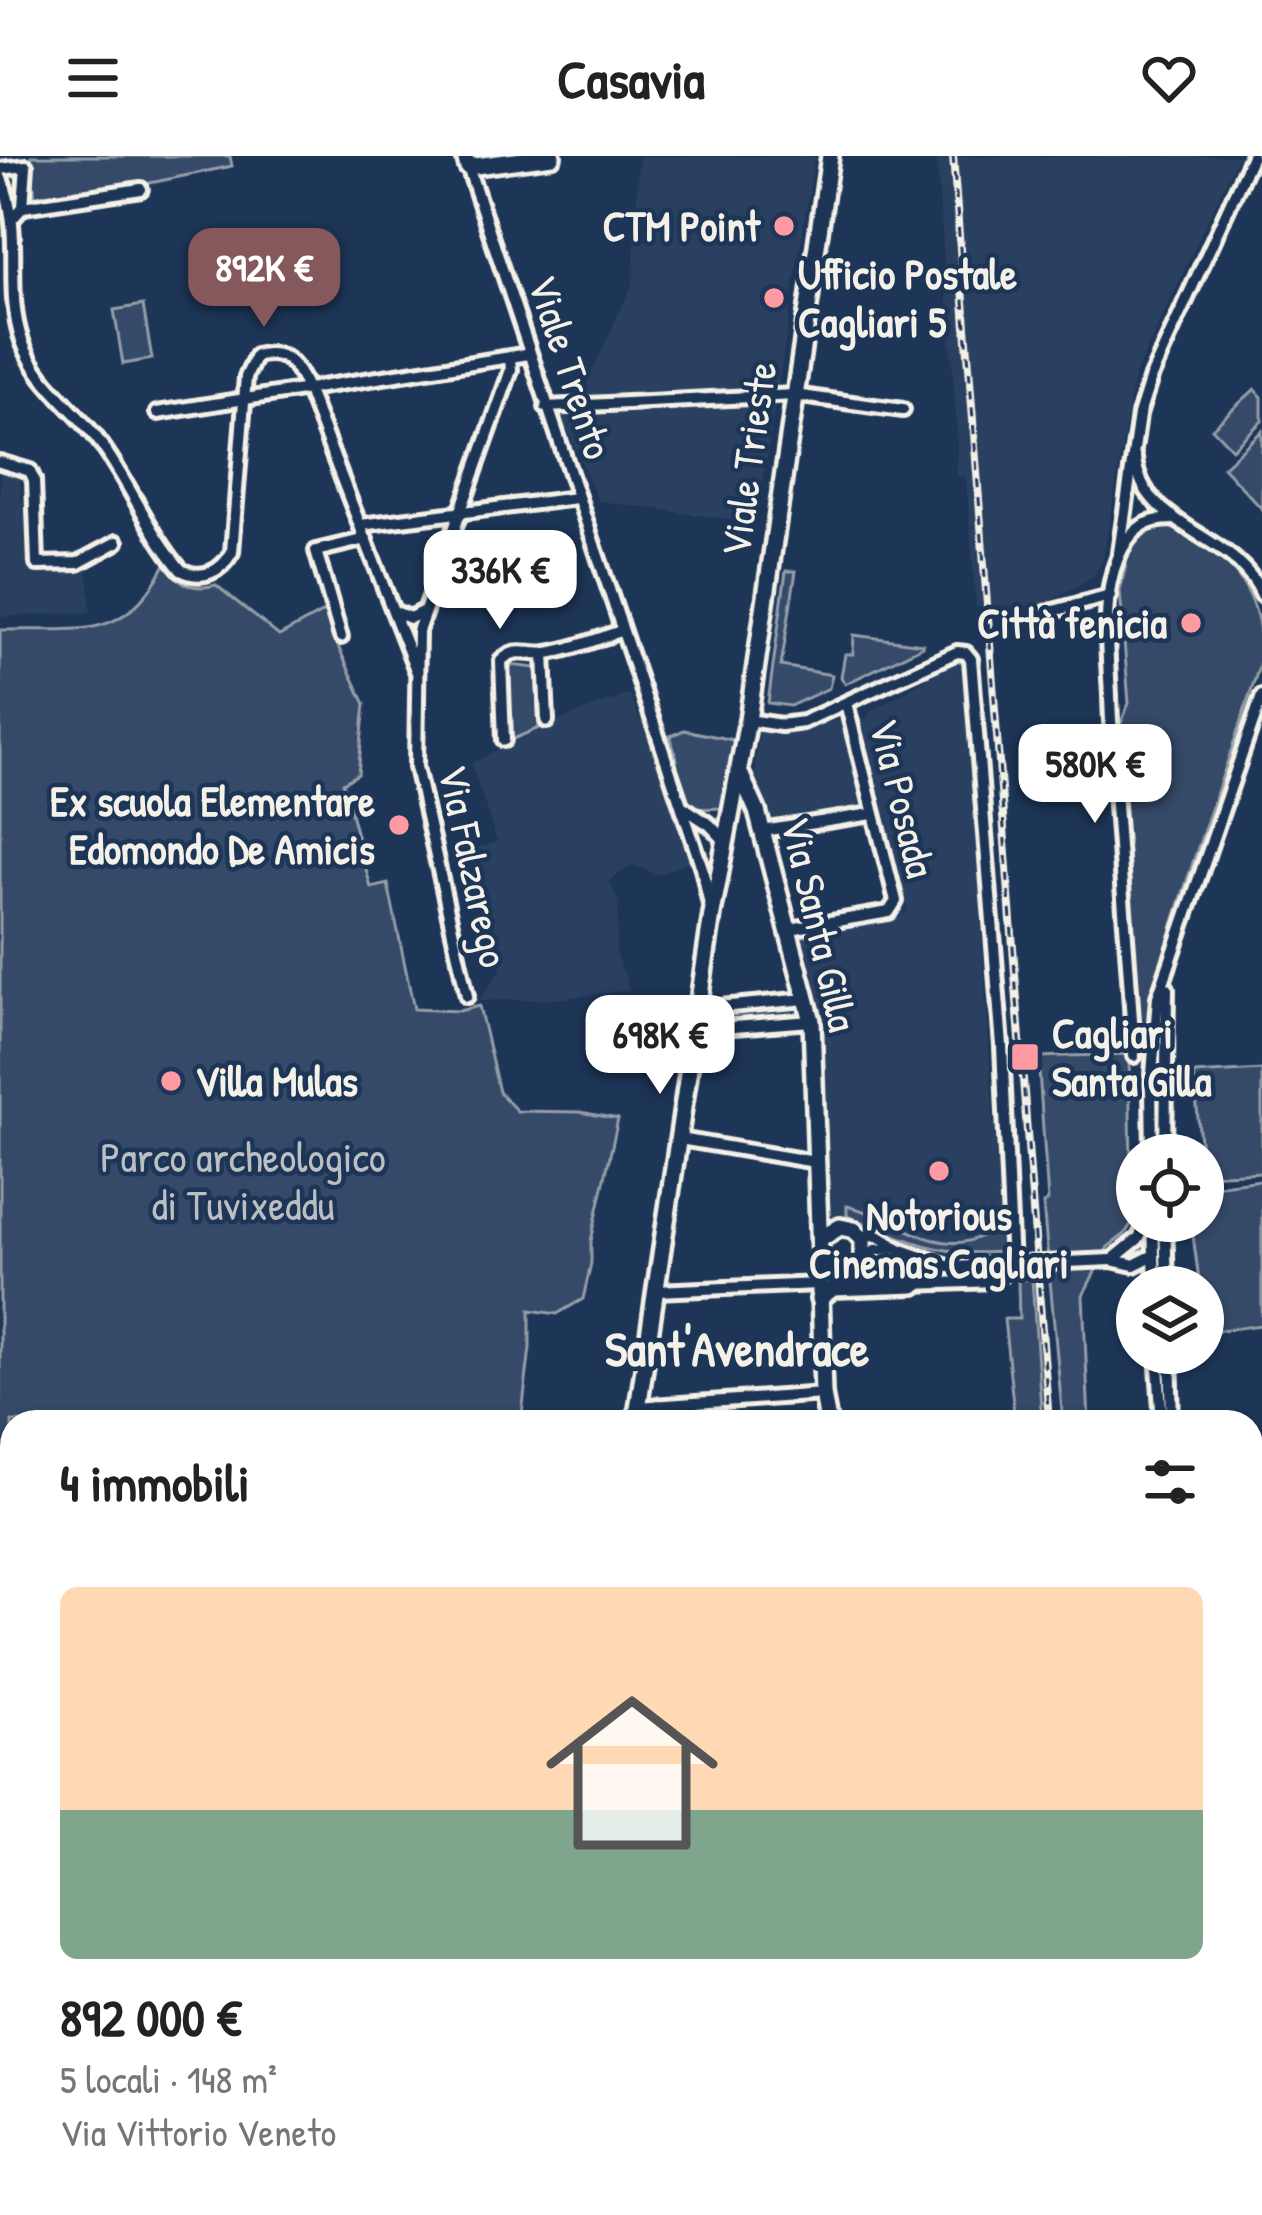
<!DOCTYPE html>
<html lang="it">
<head>
<meta charset="utf-8">
<style>
  :root { --surface:#fff; --page:#f2f2f2; --text:#222; --muted:#767676; --line:#e0e0e0; --accent:#85585c }
  body { margin:0; font-family:"Patrick Hand",sans-serif; background:var(--page); color:var(--text); height:100vh; display:flex; flex-direction:column; font-size:45px; white-space:nowrap }
  * { box-sizing:border-box; margin:0 }
  p { font-size:39px; color:var(--muted) }
  .icon { flex:none; width:66px; height:66px; fill:none; stroke:currentColor; stroke-width:2; stroke-linecap:round; stroke-linejoin:round }
  .map { position:relative; flex:1; overflow:hidden }
  .side { position:absolute; left:0px; top:1254px; width:1263px; height:807px; display:flex; flex-direction:column; background:var(--surface); border-radius:36px 36px 0 0; box-shadow:0 3px 9px #0004 }
  .side>* { flex:none }
  .buttons { position:absolute; left:1116px; top:978px; display:grid; gap:24px }
  .buttons a { display:grid; place-items:center; width:108px; height:108px; border-radius:50%; background:var(--surface); box-shadow:0 3px 9px #0004; font-size:60px }
  .price { position:absolute; translate:-50% -102px; padding:0 27px; border-radius:24px; background:#fff; color:#222; font-size:39px; line-height:78px; filter:drop-shadow(0 3px 6px #0008) }
  .price::after { content:''; position:absolute; left:50%; top:72px; width:36px; height:27px; margin-left:-18px; background:inherit; clip-path:polygon(0 0,100% 0,50% 100%) }
  .price.current { background:var(--accent); color:#fff }
  ul { padding:0; list-style:none }
  li { display:grid; align-content:center; gap:24px; height:636px; padding:0 60px }
  li+li { border-top:3px solid var(--line) }
  li span { display:grid; place-items:center; height:372px; border-radius:18px; color:#555 }
  li>.icon { margin-inline-start:auto }
  span .icon { width:216px; height:216px; fill:#fffc; stroke-width:1 }
  li b { font-size:51px }
  h2 { display:flex; justify-content:space-between; align-items:center; height:144px; padding:0 60px; font-size:51px }
  header { display:flex; justify-content:space-between; align-items:center; height:156px; padding:0 60px; background:var(--surface); font-size:54px; font-weight:700 }
  .map>svg:first-child { display:block }
  .built { fill:#2a4060 }
  .green { fill:#354a67; stroke:#949ea8; stroke-width:3 }
  .lines { fill:none; stroke-linecap:round; stroke-linejoin:round }
  .street-casing { stroke:#f4f1e8; stroke-width:20 }
  .secondary-casing { stroke:#f4f1e8; stroke-width:24 }
  .highway-casing { stroke:#f4f1e8; stroke-width:30 }
  .street { stroke:#1d3557; stroke-width:10 }
  .secondary { stroke:#1d3557; stroke-width:15 }
  .highway { stroke:#1d3557; stroke-width:21 }
  .rail-casing { stroke:#f4f1e8; stroke-width:8 }
  .rail { stroke:#1d3557; stroke-width:3; stroke-dasharray:9; stroke-linecap:butt }
  .street-bridge-casing { stroke:#f4f1e8; stroke-width:20; stroke-linecap:butt }
  .street-bridge { stroke:#1d3557; stroke-width:10 }
  .poi-dot { fill:#ff9aa2; stroke:#1d3557; stroke-width:4.5 }
  .labels { text-anchor:middle; stroke-width:9; stroke-linejoin:round; paint-order:stroke }
  .poi-label { font-size:42px; font-weight:bold; fill:#f4f1e8; stroke:#1d3557; text-anchor:end }
  .street-label { font-size:42px; fill:#f4f1e8; stroke:#1d3557 }
  .park-label { font-size:42px; fill:#bbbfc1; stroke:#1d3557 }
  .quarter-label { font-size:48px; font-weight:bold; fill:#f4f1e8; stroke:#1d3557 }
</style>
</head>
<body>
<header><svg class="icon" aria-label="menu" viewBox="0 0 24 24"><path d="M4 6h16M4 12h16M4 18h16"/></svg>Casavia<svg class="icon" aria-label="heart" viewBox="0 0 24 24"><path d="M12 20l-8-8c-3-5 5-10 8-4 3-6 11-1 8 4z"/></svg></header>
<div class="map">
<svg width="1262" height="2059" viewBox="0 0 1262 2059">
  <rect width="100%" height="100%" fill="#1d3557"/>
  <filter id="ink" filterUnits="userSpaceOnUse"><feTurbulence type="fractalNoise" baseFrequency=".00833" numOctaves="2"/><feDisplacementMap in="SourceGraphic" scale="24" xChannelSelector="R" yChannelSelector="G"/><feConvolveMatrix kernelMatrix="1 2 1 2 8 2 1 2 1" color-interpolation-filters="sRGB"/></filter>
  <g filter="url(#ink)">
    <!-- built -->
    <g class="built">
      <path d="M639,0H815L756,367L598,345L560,257L583,235L633,126Z"/>
      <path d="M936,0H1238L1134,221L1103,404L1093,421L1041,450L976,451L966,321L957,320V270Z"/>
      <path d="M0,313L20,318L21,344L27,345L30,415L73,414L87,409L91,456L0,461Z"/>
      <path d="M956,506L965,513L1002,1096L965,1099L937,1096L847,1060L825,1062L816,855L801,777L908,756L882,656L774,677L757,642L755,610L760,570L865,563L871,555Z"/>
      <path d="M630,538L694,703L658,719L633,709L609,725L619,746L616,797L630,834L555,843L479,845L501,813L476,692L497,686L471,607L554,566Z"/>
      <path d="M1262,1490V2059H1143L1138,2049H1251V1492Z"/>
      <path d="M483,2049H770L771,2059H479Z"/>
    </g>
    <!-- green -->
    <g class="green">
      <path d="M31,0H230L232,10L97,38L35,44Z"/>
      <path d="M143,149L152,203L123,208L114,154Z"/>
      <path d="M1255,233L1262,241V265L1232,293L1212,272Z"/>
      <path d="M1262,275V353L1223,311Z"/>
      <path d="M1158,369C1174,371 1187,379 1201,388C1245,414 1261,451 1262,500C1222,633 1166,761 1141,899L1117,577L1129,547L1120,435L1130,391L1141,376Z"/>
      <path d="M165,408C178,427 192,435 216,429L279,480L327,454L335,484L365,548L358,618L343,627L371,732L388,728L414,853L459,855L479,850L499,936L517,955L580,956L618,963L591,1085V1107L583,1143L557,1158L530,1154V1192L521,1266H12V1435L0,1437V474C78,471 125,489 165,408Z"/>
      <path d="M786,415H796L781,510L832,519L829,532L790,550L768,547Z"/>
      <path d="M854,479L923,488V490L845,528L841,521L845,498H853Z"/>
      <path d="M511,509L536,512L539,572L511,584L507,518Z"/>
      <path d="M684,574L738,585L726,652L687,653L671,606L677,604L670,580Z"/>
      <path d="M1129,898L1132,1067L1124,1079L1108,1091L1083,1139L1089,1266H1063L1043,1048L1048,1045L1038,901Z"/>
      <path d="M1262,914V1016L1203,1019L1194,918Z"/>
      <path d="M1262,1024V1169L1205,1176L1203,1131H1200L1191,1065H1203V1031Z"/>
      <path d="M847,1050C895,1060 948,1112 994,1071L1002,1079V1096C937,1101 906,1083 847,1060Z"/>
      <path d="M1032,1123L1042,1266H1015L1004,1163H1019L1018,1124Z"/>
    </g>
    <g class="lines">
      <!-- street casing -->
      <g class="street-casing">
        <g id="street">
          <path d="M468,11L702,712L710,749"/>
          <path d="M0,13L26,10L23,51"/>
          <path d="M0,20C25,75 3,131 22,185C38,230 75,251 101,288C130,328 149,376 181,414C202,425 221,416 232,396L246,221L256,200C286,192 295,208 307,232L393,455L410,462L424,455"/>
          <path d="M15,60L23,51L141,33"/>
          <path d="M546,251L794,239L903,254"/>
          <path d="M157,257L529,198"/>
          <path d="M1135,302C1142,373 1236,377 1262,439"/>
          <path d="M0,306L30,315L34,324L37,408L78,407L117,386"/>
          <path d="M361,369L576,342"/>
          <path d="M1119,397L1139,259L1151,221L1252,0"/>
          <path d="M393,455L416,514"/>
          <path d="M1046,457L1110,440"/>
          <path d="M341,481L316,395L366,383"/>
          <path d="M544,498L547,565"/>
          <path d="M748,564L781,569L803,566L957,496L966,497L971,503L1002,890L1012,1110L995,1125L912,1128"/>
          <path d="M504,584L501,505C517,489 528,500 546,497C571,494 597,483 621,475"/>
          <path d="M683,651L710,669L726,686"/>
          <path d="M763,675L872,658"/>
          <path d="M790,773L889,756L896,745L846,547"/>
          <path d="M467,840L416,611L418,475L511,214L510,203"/>
          <path d="M698,853L806,843"/>
          <path d="M694,874L812,865"/>
          <path d="M1134,900C1128,780 1114,660 1110,540C1108,496 1101,443 1118,402C1130,374 1144,363 1173,363"/>
          <path d="M680,983L815,1006"/>
          <path d="M1152,999L1151,932L1158,841L1262,540"/>
          <path d="M1165,999L1167,832"/>
          <path d="M1153,1065L1155,1131"/>
          <path d="M1165,1065L1167,1131"/>
          <path d="M859,1079L878,1080L899,1093"/>
          <path d="M1112,1104L1139,1082L1147,1065"/>
          <path d="M1112,1104L1134,1109L1154,1099"/>
          <path d="M863,1105L875,1094L896,1092"/>
          <path d="M848,1117L888,1125"/>
          <path d="M656,1135L818,1128"/>
          <path d="M1157,1197L1162,1266"/>
          <path d="M1170,1197L1172,1266"/>
          <path d="M638,1251L823,1238"/>
          <path d="M1251,1375L1262,1379"/>
          <path d="M0,1496L12,1494"/>
          <path d="M0,1622L12,1620"/>
          <path d="M0,1667L12,1674"/>
          <path d="M0,1807L12,1805"/>
          <path d="M1251,1809L1262,1800"/>
          <path d="M0,1922L12,1920"/>
          <path d="M0,2030L12,2029"/>
          <path d="M164,2049L166,2059"/>
          <path d="M258,2049L259,2059"/>
          <path d="M313,2049L317,2059"/>
          <path d="M386,2049V2059"/>
          <path d="M652,2049L653,2059"/>
          <path d="M779,2049L780,2059"/>
          <path d="M1132,2049L1137,2059"/>
          <path d="M347,2059L350,2049"/>
        </g>
      </g>
      <!-- secondary casing -->
      <g class="secondary-casing">
        <g id="secondary">
          <path d="M465,0L468,11L552,0"/>
          <path d="M740,617L757,655L812,865L820,1102C831,1121 850,1122 863,1105V1084L854,1074L840,1071L822,1082"/>
          <path d="M819,1100L823,1238L828,1266"/>
          <path d="M819,1143L833,1132L914,1129"/>
          <path d="M636,1266L712,758L748,564L830,0"/>
          <path d="M1251,1474L1262,1470"/>
          <path d="M1251,1486L1262,1483"/>
          <path d="M0,1847L12,1909"/>
          <path d="M46,2049L47,2059"/>
          <path d="M1025,2049V2059"/>
          <path d="M441,2059L453,2049"/>
          <path d="M462,2059L481,2049"/>
          <path d="M502,2059L505,2049"/>
        </g>
      </g>
      <!-- highway casing -->
      <g class="highway-casing">
        <g id="highway">
          <path d="M1251,1743L1262,1732"/>
          <path d="M1251,1761L1262,1753"/>
          <path d="M1082,2049V2059"/>
          <path d="M1036,2059V2049"/>
          <path d="M1051,2059V2049"/>
        </g>
      </g>
      <!-- street -->
      <use href="#street" class="street"/>
      <!-- secondary -->
      <use href="#secondary" class="secondary"/>
      <!-- highway -->
      <use href="#highway" class="highway"/>
      <!-- rail casing -->
      <g class="rail-casing">
        <g id="rail">
          <path d="M953,0L1049,1266"/>
          <path d="M1116,2049V2059"/>
        </g>
      </g>
      <!-- rail -->
      <use href="#rail" class="rail"/>
      <!-- street-bridge casing -->
      <g class="street-bridge-casing">
        <path id="street-bridge" d="M899,1093L950,1111L1112,1104"/>
      </g>
      <!-- street-bridge -->
      <use href="#street-bridge" class="street-bridge"/>
    </g>
  </g>
  <!-- markers -->
  <g class="poi-dot">
    <circle cx="784" cy="70" r="12"/>
    <circle cx="774" cy="142" r="12"/>
    <circle cx="1191" cy="467" r="12"/>
    <circle cx="399" cy="669" r="12"/>
    <rect x="1010" y="886" width="30" height="30" rx="6"/>
    <circle cx="171" cy="925" r="12"/>
    <circle cx="939" cy="1015" r="12"/>
  </g>
  <g class="labels">
    <!-- poi labels -->
    <g class="poi-label">
      <text x="760" y="85">CTM Point</text>
      <text x="798" y="133" text-anchor="start">Ufficio Postale<tspan x="798" dy="48">Cagliari 5</tspan></text>
      <text x="1167" y="482">Città fenicia</text>
      <text x="375" y="660">Ex scuola Elementare<tspan x="375" dy="48">Edomondo De Amicis</tspan></text>
      <text x="1052" y="892" text-anchor="start">Cagliari<tspan x="1052" dy="48">Santa Gilla</tspan></text>
      <text x="195" y="940" text-anchor="start">Villa Mulas</text>
      <text x="939" y="1074" text-anchor="middle">Notorious<tspan x="939" dy="48">Cinemas Cagliari</tspan></text>
    </g>
    <!-- street labels -->
    <g class="street-label">
      <text transform="translate(571 211) rotate(72)" y="15">Viale Trento</text>
      <text transform="translate(748 303) rotate(-82)" y="15">Viale Trieste</text>
      <text transform="translate(903 642) rotate(76)" y="15">Via Posada</text>
      <text transform="translate(474 710) rotate(78)" y="15">Via Falzarego</text>
      <text transform="translate(820 768) rotate(77)" y="15">Via Santa Gilla</text>
    </g>
    <!-- park labels -->
    <g class="park-label">
      <text x="243" y="1016">Parco archeologico<tspan x="243" dy="48">di Tuvixeddu</tspan></text>
    </g>
    <!-- quarter labels -->
    <g class="quarter-label">
      <text x="737" y="1210">Sant'Avendrace</text>
    </g>
  </g>
</svg>
<div class="buttons">
<a><svg class="icon" aria-label="locate" viewBox="0 0 24 24"><circle cx="12" cy="12" r="6"/><path d="M12 2v4M12 18v4M2 12h4M18 12h4"/></svg></a>
<a><svg class="icon" aria-label="layers" viewBox="0 0 24 24"><path d="M12 4l9 5-9 5-9-5zM3 14l9 5 9-5"/></svg></a>
</div>
<b class="price current" style="left:264px;top:174px">892K €</b>
<b class="price" style="left:500px;top:476px">336K €</b>
<b class="price" style="left:1095px;top:670px">580K €</b>
<b class="price" style="left:660px;top:941px">698K €</b>
<section class="side">
<h2>4 immobili<svg class="icon" aria-label="filters" viewBox="0 0 24 24"><path d="M4 7h16M4 17h16"/><circle cx="9" cy="7" r="2"/><circle cx="15" cy="17" r="2"/></svg></h2>
<ul>
<li><span style="background:linear-gradient(#ffd9b3 60%,#7fa58c 0)"><svg class="icon" aria-label="home" viewBox="0 0 24 24"><path d="M3 11l9-7 9 7M6 9v11h12V9"/></svg></span><div><b>892 000 €</b><p>5 locali · 148 m²</p><p>Via Vittorio Veneto</p></div></li>
</ul>
</section>
</div>
</body>
</html>
